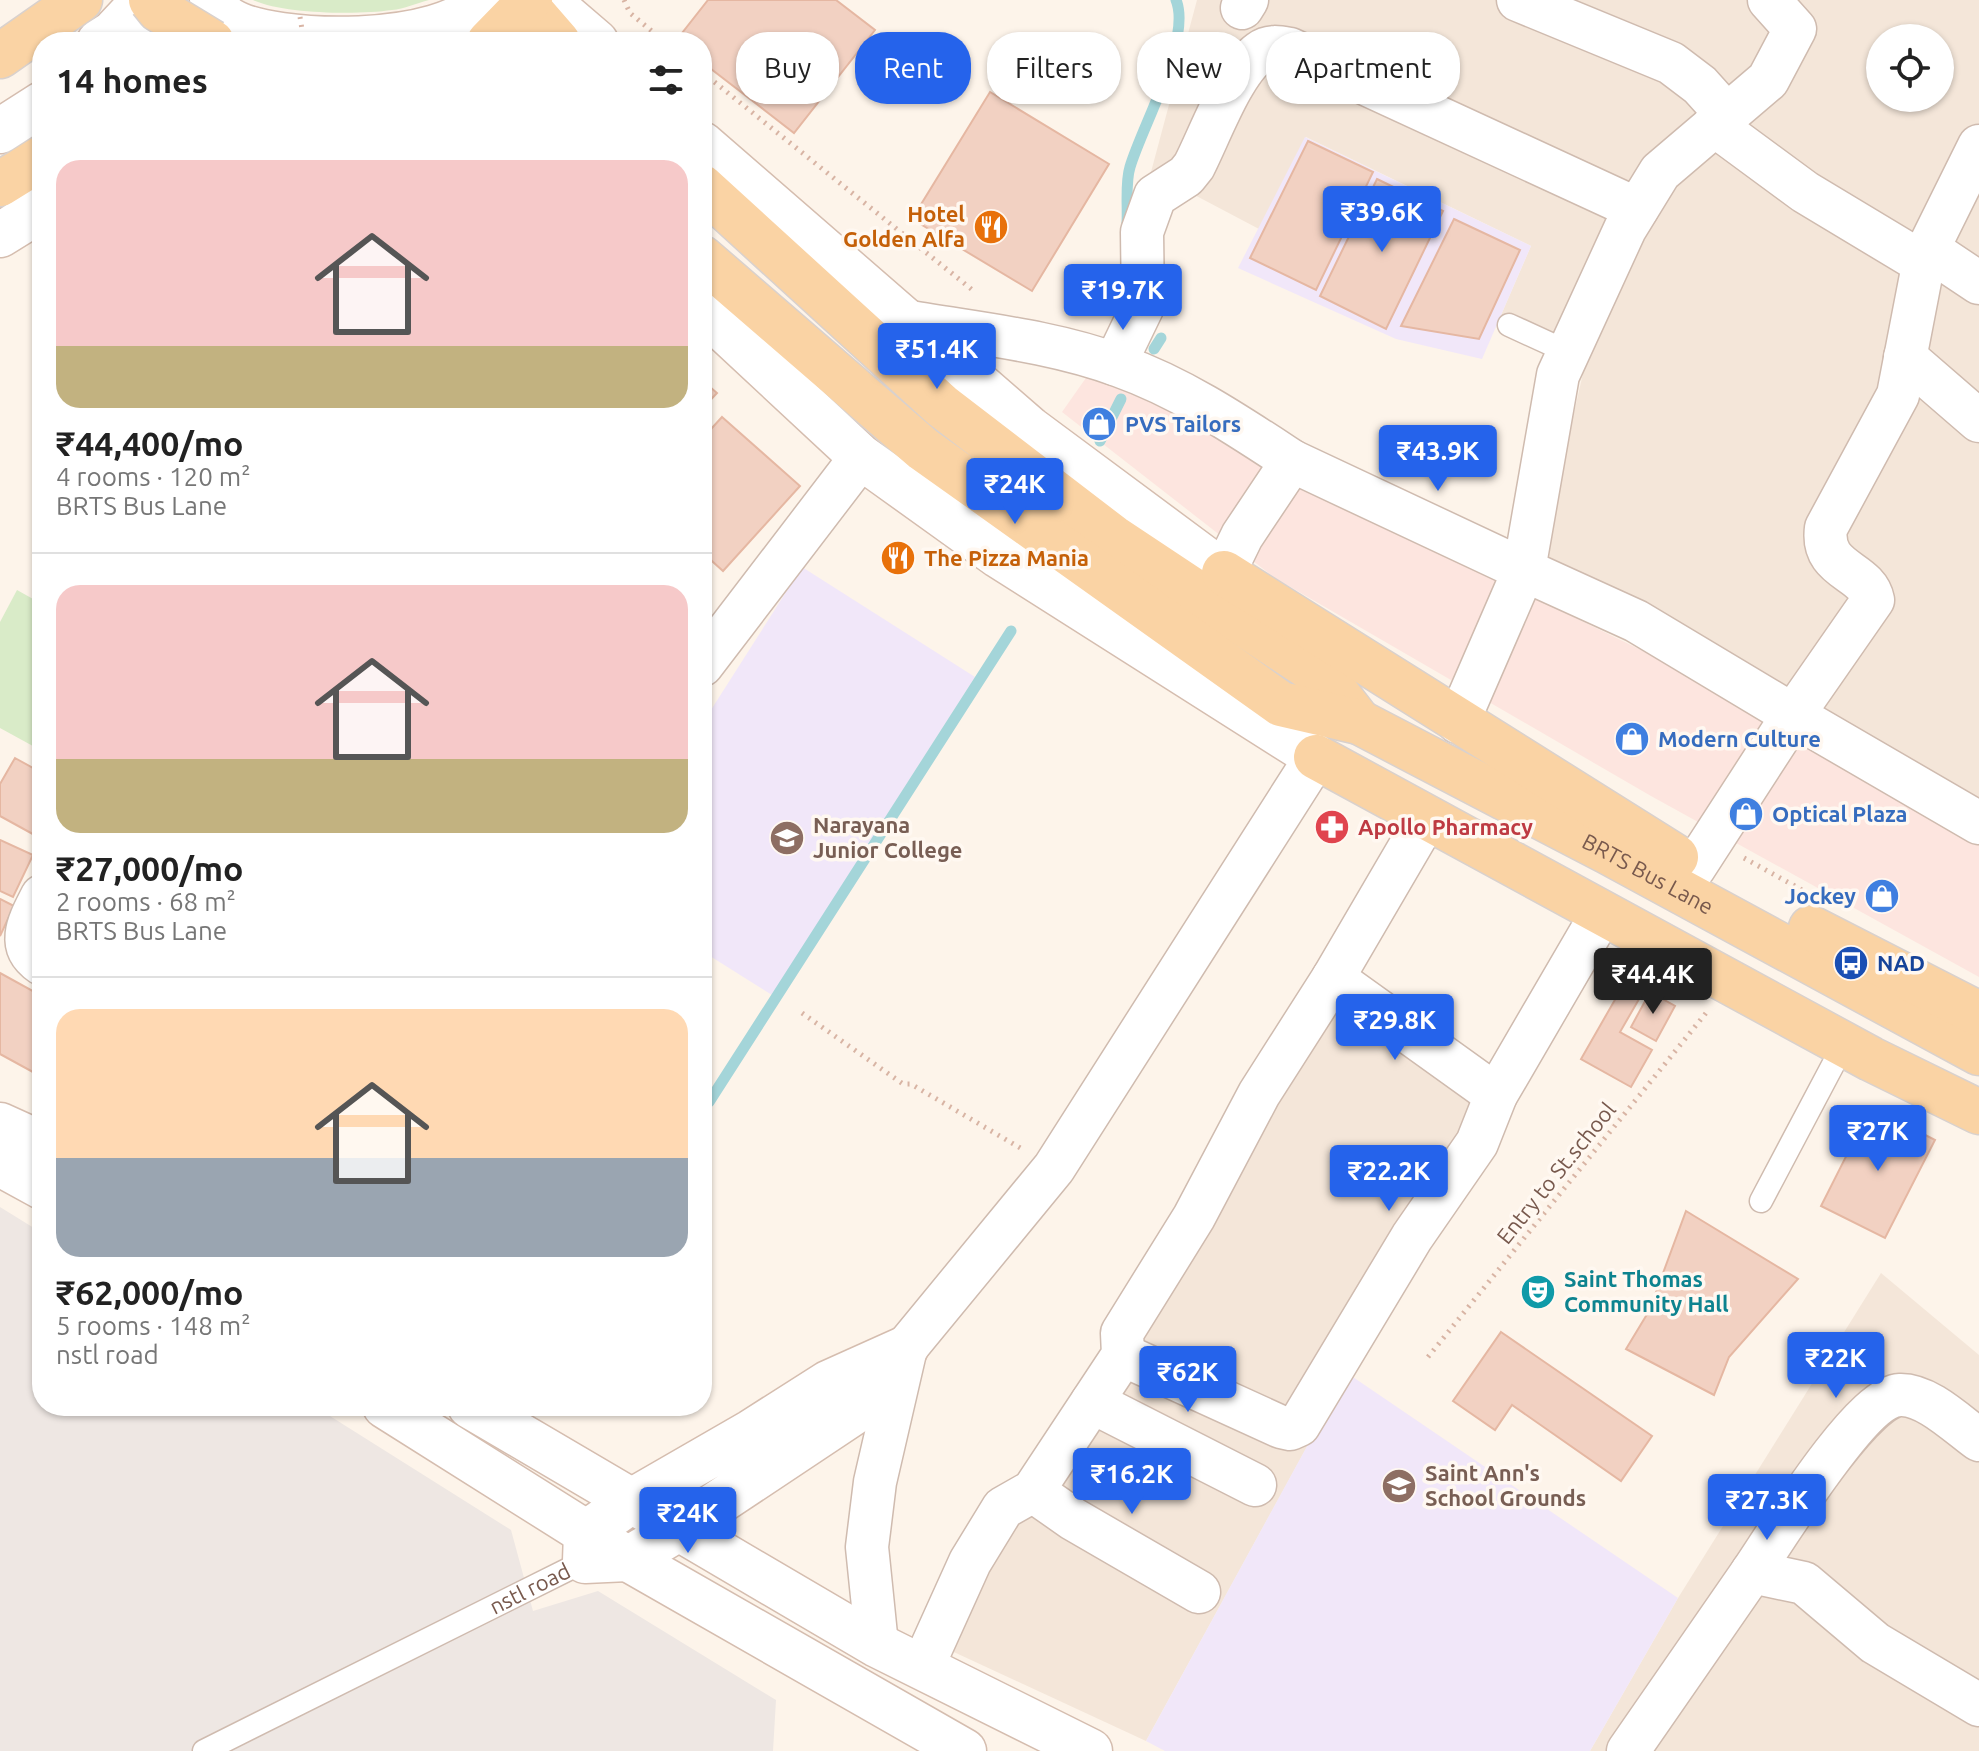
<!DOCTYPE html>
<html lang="en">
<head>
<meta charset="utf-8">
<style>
  :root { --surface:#fff; --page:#f2f2f2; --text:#222; --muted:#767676; --line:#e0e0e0; --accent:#2563eb }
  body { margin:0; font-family:Ubuntu,sans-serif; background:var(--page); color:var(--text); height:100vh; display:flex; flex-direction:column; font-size:30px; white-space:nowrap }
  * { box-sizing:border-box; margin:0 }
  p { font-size:26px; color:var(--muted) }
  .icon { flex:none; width:44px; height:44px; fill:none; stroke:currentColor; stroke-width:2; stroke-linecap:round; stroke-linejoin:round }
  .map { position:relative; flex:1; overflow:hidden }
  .details { position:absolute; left:32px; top:32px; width:680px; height:1384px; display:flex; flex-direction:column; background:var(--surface); border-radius:32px; box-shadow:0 2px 6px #0004 }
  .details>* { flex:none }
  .guide { position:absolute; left:736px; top:32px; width:760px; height:72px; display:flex; gap:16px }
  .fabs { position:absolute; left:1866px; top:24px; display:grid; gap:16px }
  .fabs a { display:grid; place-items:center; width:88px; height:88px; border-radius:50%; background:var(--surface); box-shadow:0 2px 6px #0004; font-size:40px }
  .price { position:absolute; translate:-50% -68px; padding:0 18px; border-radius:8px; background:var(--accent); color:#fff; font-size:26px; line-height:52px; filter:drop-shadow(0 2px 4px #0008) }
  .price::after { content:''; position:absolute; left:50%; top:48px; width:24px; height:18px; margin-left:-12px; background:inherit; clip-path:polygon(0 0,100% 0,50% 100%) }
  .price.active { background:#222; color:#fff }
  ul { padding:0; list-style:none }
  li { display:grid; align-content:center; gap:16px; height:424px; padding:0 24px }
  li+li { border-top:2px solid var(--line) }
  li span { display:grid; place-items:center; height:248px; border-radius:24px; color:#555 }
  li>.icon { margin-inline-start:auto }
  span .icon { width:144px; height:144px; fill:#fffc; stroke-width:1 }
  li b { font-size:34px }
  h2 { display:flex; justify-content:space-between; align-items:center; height:96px; padding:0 24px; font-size:34px }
  .chip { padding:0 28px; border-radius:32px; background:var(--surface); box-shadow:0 2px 6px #0004; font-size:28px; line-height:72px }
  .chip.active { background:var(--accent); color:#fff }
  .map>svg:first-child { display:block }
  .residential { fill:#f4e6d9; fill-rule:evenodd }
  .commercial { fill:#fde5df }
  .industrial { fill:#eee7e3 }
  .education { fill:#f1e7f9 }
  .green { fill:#d9ebc8 }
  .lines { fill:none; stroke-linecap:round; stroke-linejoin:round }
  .stream { stroke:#a4d5d9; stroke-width:11 }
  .building { fill:#f2d1c2; stroke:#e5b7a2; stroke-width:2 }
  .lane-casing { stroke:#cfbbaf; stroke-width:25 }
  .street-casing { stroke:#cfbbaf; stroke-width:45 }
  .secondary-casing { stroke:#d5bdaf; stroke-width:47 }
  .primary-casing { stroke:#d9d1cd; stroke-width:47 }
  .path { stroke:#d8b4a4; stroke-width:5; stroke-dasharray:2 6; stroke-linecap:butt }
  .lane { stroke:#fff; stroke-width:22 }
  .street { stroke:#fff; stroke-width:42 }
  .secondary { stroke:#fff; stroke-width:44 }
  .primary { stroke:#fad3a4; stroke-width:44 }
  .primary-bridge-casing { stroke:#d9d1cd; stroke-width:47; stroke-linecap:butt }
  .path-bridge { stroke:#d8b4a4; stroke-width:5; stroke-dasharray:2 6; stroke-linecap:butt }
  .primary-bridge { stroke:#fad3a4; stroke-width:44 }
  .labels { text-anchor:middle; stroke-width:7; stroke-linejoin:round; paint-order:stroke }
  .food-label { font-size:22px; font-weight:bold; fill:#c56008; stroke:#fff8f1; text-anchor:end }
  .shop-label { font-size:22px; font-weight:bold; fill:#366cbe; stroke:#fff8f1; text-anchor:start }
  .education-label { font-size:22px; font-weight:bold; fill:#785e54; stroke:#fff8f1; text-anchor:start }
  .health-label { font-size:22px; font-weight:bold; fill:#be3a42; stroke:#fff8f1; text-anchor:start }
  .street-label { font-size:22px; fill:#78594d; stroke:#fff8f1 }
  .transit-label { font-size:22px; font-weight:bold; fill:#164399; stroke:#fff8f1; text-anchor:start }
  .culture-label { font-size:22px; font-weight:bold; fill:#0d838f; stroke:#fff8f1; text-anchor:start }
</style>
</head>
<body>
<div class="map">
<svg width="1979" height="1751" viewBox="0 0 1979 1751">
  <rect width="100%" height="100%" fill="#fdf4ea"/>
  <!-- residential -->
  <g class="residential">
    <path d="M1197,0H1979V805L1539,566L1584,369L1501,315L1531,246L1306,137L1259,229L1151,172ZM1880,38H1940V98H1880Z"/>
    <path d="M1329,994L1493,1107L1146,1741L943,1647Z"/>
    <path d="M1881,1273L1979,1355V1751H1590L1678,1598Z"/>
  </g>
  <!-- commercial -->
  <path class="commercial" d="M1088,375L1152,402L1453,558L1735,696L1979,836V977L1651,796L1275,578L1062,412Z"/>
  <!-- industrial -->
  <path class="industrial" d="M0,1207L42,1233V1406H314L511,1530L533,1611L598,1591L776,1700L773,1751H0Z"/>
  <!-- education -->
  <g class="education">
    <path d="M1305,137L1531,246L1482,359L1396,339L1238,268Z"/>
    <path d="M802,567L975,677L772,995L702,951V724Z"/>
    <path d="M1347,1373L1678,1598L1590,1751H1165L1146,1741Z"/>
  </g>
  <!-- green -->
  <g class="green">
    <path d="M253,0H429C417,3 404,9 392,10C357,15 284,14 253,0Z"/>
    <path d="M17,590L42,604V751L0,728V622Z"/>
  </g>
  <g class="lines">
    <!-- stream -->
    <g class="stream">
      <path d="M1127,223C1128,206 1125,183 1130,167C1142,126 1192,39 1176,0"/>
      <path d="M1154,349L1161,338"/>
      <path d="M1100,441L1121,399"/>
      <path d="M709,1102L1011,631"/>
    </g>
  </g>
  <!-- building -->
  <g class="building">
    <path d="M708,0H836L875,30L794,133L702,62V42H675Z"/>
    <path d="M990,92L1109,164L1032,291L912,219Z"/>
    <path d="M1308,141L1373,172L1316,290L1250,258Z"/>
    <path d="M1377,179L1443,211L1386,329L1320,296Z"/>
    <path d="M1454,219L1520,250L1479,339L1401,326Z"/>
    <path d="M702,380L717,393L702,409Z"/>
    <path d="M722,417L800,486L723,571L702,552V439Z"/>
    <path d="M15,758L42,773L40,838L0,816V784Z"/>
    <path d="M0,840L33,855L13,897L0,891Z"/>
    <path d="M0,899L14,906L0,936Z"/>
    <path d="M0,973L42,996V1077L0,1054Z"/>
    <path d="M1628,977L1646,987L1620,1032L1652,1050L1631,1087L1581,1059Z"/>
    <path d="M1650,992L1675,1006L1656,1041L1631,1027Z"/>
    <path d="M1871,1107L1935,1140L1885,1238L1821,1206Z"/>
    <path d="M1686,1211L1798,1279L1729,1357L1714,1395L1626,1349L1649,1311Z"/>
    <path d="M1501,1332L1652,1436L1621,1481L1512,1405L1495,1430L1453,1401Z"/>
  </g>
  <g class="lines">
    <!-- lane casing -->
    <g class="lane-casing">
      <g id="lane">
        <path d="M1509,325L1568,352"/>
        <path d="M1761,1201L1844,1044"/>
        <path id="s1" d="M204,1751L585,1561"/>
      </g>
    </g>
    <!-- street casing -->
    <g class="street-casing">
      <g id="street">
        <path d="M1518,0L1671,63L1700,85L1727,115"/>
        <path d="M1769,0L1795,29L1768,80L1660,172L1625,229L1558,375L1524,570L1636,621L1793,715L1873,600C1867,569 1820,572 1826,528L1898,395L1925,255L1979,146"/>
        <path d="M1242,8L1247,0"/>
        <path d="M1714,125L1805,192L1923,263"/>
        <path d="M1928,249L1979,283"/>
        <path d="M910,322C980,334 1053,341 1120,366C1182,388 1237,425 1292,461"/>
        <path d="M1905,357L1979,421"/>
        <path d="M1115,364L1143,306L1142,232L1155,196L1186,176L1194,166C1210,135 1232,72 1260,52C1269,45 1279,47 1290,49L1637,209"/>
        <path d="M1224,573L1242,536L1292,461L1524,570L1458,722"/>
        <path d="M702,665L861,457"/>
        <path d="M1694,868L1793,715L1979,823"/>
        <path d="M42,896C30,920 14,945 42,964"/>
        <path d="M1333,978L1496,1095"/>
        <path d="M1123,1355L1281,1427L1290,1429L1299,1425L1412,1237L1477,1143L1496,1095L1602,913"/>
        <path d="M1092,1402L1255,1485"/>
        <path d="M1033,1491L1073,1519L1199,1592"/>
        <path d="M1752,1572C1776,1537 1861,1397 1900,1395C1927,1394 1958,1425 1979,1440"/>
        <path d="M877,1645L867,1547L875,1482L906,1348L1054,1168L1316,757"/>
        <path d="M923,1666L970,1562L1003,1508L1033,1491L1123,1355L1122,1333L1194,1217L1259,1094L1333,978L1426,819"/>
        <path d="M1628,1751L1752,1572L1804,1583L1875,1643L1979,1705"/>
      </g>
    </g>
    <!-- secondary casing -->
    <g class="secondary-casing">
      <g id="secondary">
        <path d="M212,0C217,6 222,15 228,19C272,48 450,48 480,0"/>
        <path d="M547,0L596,42"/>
        <path d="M99,42L113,33L144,0"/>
        <path d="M150,42L220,21"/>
        <path d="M0,131L42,104"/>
        <path d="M702,144L1030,429L1224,573"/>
        <path d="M0,235L42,209"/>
        <path d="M702,309L861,457L999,556L1316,757"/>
        <path d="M0,1125L42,1144"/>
        <path d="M0,1164L42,1187"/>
        <path d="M906,1348L859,1409L680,1528L628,1559L585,1561L586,1533L633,1500L751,1432L828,1383Z"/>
        <path d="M385,1406L628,1559L964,1751"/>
        <path d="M470,1406L877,1645L1090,1751"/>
      </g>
    </g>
    <!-- primary casing -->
    <g class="primary-casing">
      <g id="primary">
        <path d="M526,5L558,42"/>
        <path d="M489,42L530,0"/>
        <path d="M0,56L80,0"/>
        <path d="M0,184L42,158"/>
        <path d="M702,187L942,406L1113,537L1325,678L1359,722"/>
        <path id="s2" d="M702,258L923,449L1281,704L1359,722L1608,852L1979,1053"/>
        <path d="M1224,573L1676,857"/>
        <path d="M1316,757L1871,1059L1979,1112"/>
        <path d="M1811,928L1979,1014"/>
      </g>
    </g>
    <!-- path -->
    <g class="path">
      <path d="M624,0L630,13L665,42"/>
      <path d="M702,72L975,292"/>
      <path d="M1744,858L1802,890"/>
      <path d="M802,1013L903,1084H911L1022,1149"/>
      <path d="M1428,1357L1706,1013"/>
    </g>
    <!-- lane -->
    <use href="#lane" class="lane"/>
    <!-- street -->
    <use href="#street" class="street"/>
    <!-- secondary -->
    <use href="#secondary" class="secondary"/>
    <!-- primary -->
    <use href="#primary" class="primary"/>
    <!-- primary-bridge casing -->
    <g class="primary-bridge-casing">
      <path id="primary-bridge" d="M151,0L159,10L212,42"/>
    </g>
    <!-- path-bridge -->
    <path class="path-bridge" d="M300,17L304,42"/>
    <!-- primary-bridge -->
    <use href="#primary-bridge" class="primary-bridge"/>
  </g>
  <!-- icons -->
  <defs>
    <g id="restaurant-disc" transform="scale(1.8)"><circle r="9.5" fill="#e8710a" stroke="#fff8f1"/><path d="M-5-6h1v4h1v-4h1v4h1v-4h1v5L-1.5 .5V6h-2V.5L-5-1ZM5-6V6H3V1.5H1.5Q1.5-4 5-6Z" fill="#fff"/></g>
    <g id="shop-disc" transform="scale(1.8)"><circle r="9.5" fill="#3f7fe0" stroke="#fff8f1"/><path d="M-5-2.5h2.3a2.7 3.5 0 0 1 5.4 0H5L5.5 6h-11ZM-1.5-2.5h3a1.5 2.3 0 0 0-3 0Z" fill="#fff"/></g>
    <g id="pharmacy-disc" transform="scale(1.8)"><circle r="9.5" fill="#e0444e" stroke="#fff8f1"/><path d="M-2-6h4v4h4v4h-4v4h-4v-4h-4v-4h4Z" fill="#fff"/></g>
    <g id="school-disc" transform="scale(1.8)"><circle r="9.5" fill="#8d6e63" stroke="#fff8f1"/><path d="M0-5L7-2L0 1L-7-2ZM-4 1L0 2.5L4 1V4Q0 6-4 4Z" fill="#fff"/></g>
    <g id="bus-disc" transform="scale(1.8)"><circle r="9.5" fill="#1a4fb4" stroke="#fff8f1"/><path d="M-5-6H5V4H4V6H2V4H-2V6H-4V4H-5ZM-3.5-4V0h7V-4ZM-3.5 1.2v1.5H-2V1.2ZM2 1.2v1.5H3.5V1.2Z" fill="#fff"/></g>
    <g id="theatre-disc" transform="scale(1.8)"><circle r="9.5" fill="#0f9aa8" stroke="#fff8f1"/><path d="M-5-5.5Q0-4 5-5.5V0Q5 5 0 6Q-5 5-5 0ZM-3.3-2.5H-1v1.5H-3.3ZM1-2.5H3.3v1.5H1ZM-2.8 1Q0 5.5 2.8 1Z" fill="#fff"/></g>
  </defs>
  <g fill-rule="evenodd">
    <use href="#restaurant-disc" x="991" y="227"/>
    <use href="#shop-disc" x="1099" y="424"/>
    <use href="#restaurant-disc" x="898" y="558"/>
    <use href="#shop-disc" x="1632" y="739"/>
    <use href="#shop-disc" x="1746" y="814"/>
    <use href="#pharmacy-disc" x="1332" y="827"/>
    <use href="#school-disc" x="787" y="838"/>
    <use href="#shop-disc" x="1882" y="896"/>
    <use href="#bus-disc" x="1851" y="963"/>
    <use href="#theatre-disc" x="1538" y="1292"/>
    <use href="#school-disc" x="1399" y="1486"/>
  </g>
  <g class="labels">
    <!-- food labels -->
    <g class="food-label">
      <text x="965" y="222">Hotel<tspan x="965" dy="25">Golden Alfa</tspan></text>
      <text x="924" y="566" text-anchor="start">The Pizza Mania</text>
    </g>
    <!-- shop labels -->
    <g class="shop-label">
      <text x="1125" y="432">PVS Tailors</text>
      <text x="1658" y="747">Modern Culture</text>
      <text x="1772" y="822">Optical Plaza</text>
      <text x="1856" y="904" text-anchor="end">Jockey</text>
    </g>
    <!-- education labels -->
    <g class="education-label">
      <text x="813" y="833">Narayana<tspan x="813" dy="25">Junior College</tspan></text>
      <text x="1425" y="1481">Saint Ann's<tspan x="1425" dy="25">School Grounds</tspan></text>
    </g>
    <!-- health labels -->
    <g class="health-label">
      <text x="1358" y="835">Apollo Pharmacy</text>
    </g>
    <!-- street labels -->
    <g class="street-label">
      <text dy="8" stroke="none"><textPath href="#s2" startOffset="1138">BRTS Bus Lane</textPath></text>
      <text transform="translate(1556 1173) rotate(-51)" y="8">Entry to St.school</text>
      <text dy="8" stroke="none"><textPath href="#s1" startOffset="364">nstl road</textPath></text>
    </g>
    <!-- transit labels -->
    <g class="transit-label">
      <text x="1877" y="971">NAD</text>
    </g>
    <!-- culture labels -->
    <g class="culture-label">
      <text x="1564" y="1287">Saint Thomas<tspan x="1564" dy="25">Community Hall</tspan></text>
    </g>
  </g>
</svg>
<div class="fabs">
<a><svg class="icon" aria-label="locate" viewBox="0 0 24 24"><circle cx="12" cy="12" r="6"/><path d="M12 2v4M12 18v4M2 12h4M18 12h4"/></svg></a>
</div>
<b class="price" style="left:1382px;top:254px">₹39.6K</b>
<b class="price" style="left:1123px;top:332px">₹19.7K</b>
<b class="price" style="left:937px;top:391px">₹51.4K</b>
<b class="price" style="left:1438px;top:493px">₹43.9K</b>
<b class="price" style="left:1015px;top:526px">₹24K</b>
<b class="price active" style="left:1653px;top:1016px">₹44.4K</b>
<b class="price" style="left:1395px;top:1062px">₹29.8K</b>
<b class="price" style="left:1878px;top:1173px">₹27K</b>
<b class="price" style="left:1389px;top:1213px">₹22.2K</b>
<b class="price" style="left:1836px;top:1400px">₹22K</b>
<b class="price" style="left:1188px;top:1414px">₹62K</b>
<b class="price" style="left:1132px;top:1516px">₹16.2K</b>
<b class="price" style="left:1767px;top:1542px">₹27.3K</b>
<b class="price" style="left:688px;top:1555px">₹24K</b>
<div class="guide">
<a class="chip">Buy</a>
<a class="chip active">Rent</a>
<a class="chip">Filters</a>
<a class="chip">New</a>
<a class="chip">Apartment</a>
</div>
<section class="details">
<h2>14 homes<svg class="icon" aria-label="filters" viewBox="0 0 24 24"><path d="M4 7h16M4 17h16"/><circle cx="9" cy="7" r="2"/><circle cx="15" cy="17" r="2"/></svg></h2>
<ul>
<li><span style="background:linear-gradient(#f6c9c9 75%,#c2b280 0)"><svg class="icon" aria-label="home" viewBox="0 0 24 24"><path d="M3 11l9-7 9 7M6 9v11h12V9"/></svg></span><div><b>₹44,400/mo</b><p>4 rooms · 120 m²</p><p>BRTS Bus Lane</p></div></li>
<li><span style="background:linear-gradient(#f6c9c9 70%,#c2b280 0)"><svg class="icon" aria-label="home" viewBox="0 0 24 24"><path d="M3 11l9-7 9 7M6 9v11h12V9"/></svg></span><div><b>₹27,000/mo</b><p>2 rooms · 68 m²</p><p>BRTS Bus Lane</p></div></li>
<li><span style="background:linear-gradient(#ffd9b3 60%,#9aa5b1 0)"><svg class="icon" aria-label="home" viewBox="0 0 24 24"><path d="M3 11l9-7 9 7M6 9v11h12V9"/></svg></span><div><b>₹62,000/mo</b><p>5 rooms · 148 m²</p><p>nstl road</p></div></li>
</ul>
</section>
</div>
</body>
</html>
